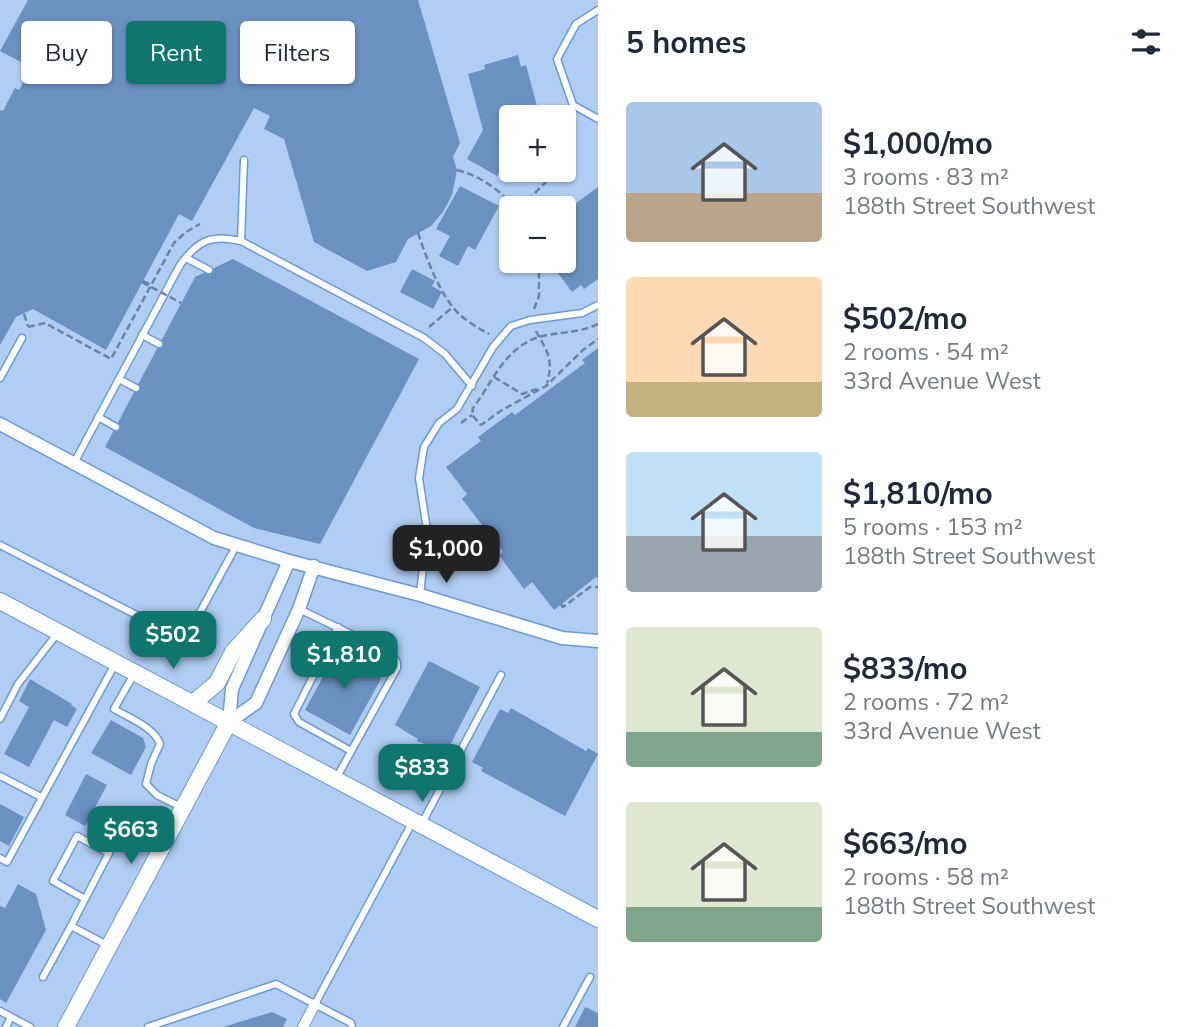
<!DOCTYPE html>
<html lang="en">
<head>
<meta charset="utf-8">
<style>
  :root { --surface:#fff; --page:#f6f6f7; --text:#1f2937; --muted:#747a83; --accent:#0f766e }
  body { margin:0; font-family:Mulish,sans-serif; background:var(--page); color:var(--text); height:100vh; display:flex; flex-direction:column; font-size:26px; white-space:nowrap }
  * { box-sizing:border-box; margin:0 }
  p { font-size:23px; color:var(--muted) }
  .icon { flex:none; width:38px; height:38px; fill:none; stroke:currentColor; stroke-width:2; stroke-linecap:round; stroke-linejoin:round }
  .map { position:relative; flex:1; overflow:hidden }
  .side { display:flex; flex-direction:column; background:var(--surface); width:595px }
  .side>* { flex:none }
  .top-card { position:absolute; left:21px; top:21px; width:471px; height:63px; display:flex; gap:14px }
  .controls { position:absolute; left:499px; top:105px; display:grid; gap:14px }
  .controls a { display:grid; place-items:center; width:77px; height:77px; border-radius:7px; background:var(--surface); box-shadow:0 2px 5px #0004; font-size:35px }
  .price { position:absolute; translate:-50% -60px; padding:0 16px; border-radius:14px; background:var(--accent); color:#fff; font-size:23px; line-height:46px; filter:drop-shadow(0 2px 4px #0008) }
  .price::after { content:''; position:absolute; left:50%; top:42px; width:21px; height:16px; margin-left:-10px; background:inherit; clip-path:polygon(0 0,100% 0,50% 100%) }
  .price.active { background:#222; color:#fff }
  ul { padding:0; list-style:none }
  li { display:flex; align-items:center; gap:21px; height:175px; padding:0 28px }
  li span { display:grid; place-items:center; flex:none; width:196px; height:140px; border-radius:7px; color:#555 }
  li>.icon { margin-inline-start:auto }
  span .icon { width:84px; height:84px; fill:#fffc; stroke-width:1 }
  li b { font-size:30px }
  h2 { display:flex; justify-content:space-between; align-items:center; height:84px; padding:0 28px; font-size:30px }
  .pill { padding:0 24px; border-radius:7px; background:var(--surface); box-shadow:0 2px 5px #0004; font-size:24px; line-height:63px }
  .pill.active { background:var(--accent); color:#fff }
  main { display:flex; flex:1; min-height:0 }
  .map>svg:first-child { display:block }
  .building { fill:#6b91c1 }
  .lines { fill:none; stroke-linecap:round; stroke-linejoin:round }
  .service-casing { stroke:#6b9ad6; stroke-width:9 }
  .pedestrian-casing { stroke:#6b9ad6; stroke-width:12 }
  .minor-casing { stroke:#6b9ad6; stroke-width:15 }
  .tertiary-casing { stroke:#6b9ad6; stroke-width:18 }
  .path { stroke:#6b82a1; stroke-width:2.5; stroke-dasharray:7 3.5; stroke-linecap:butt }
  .service { stroke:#fff; stroke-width:6 }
  .pedestrian { stroke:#fff; stroke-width:10 }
  .minor { stroke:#fff; stroke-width:12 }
  .tertiary { stroke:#fff; stroke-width:16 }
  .path-bridge { stroke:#6b82a1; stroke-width:2.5; stroke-dasharray:7 3.5; stroke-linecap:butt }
</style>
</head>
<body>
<main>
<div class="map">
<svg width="598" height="1027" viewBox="0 0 598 1027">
  <rect width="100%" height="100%" fill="#b0cdf3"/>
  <!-- building -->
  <g class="building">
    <path d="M28,0H418L460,143L453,157L457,170L452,195L443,212L431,226L408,239L396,262L367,271L314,242L284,139L264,129L270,116L254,108L192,221L179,214L106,350L33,309L16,317L0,345V110L3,111L15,88L19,90L32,68L0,51Z"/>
    <path d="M518,55L521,67L526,65L540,117H511V168L504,164L497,176L467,159L483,130L468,74L485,69L484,65Z"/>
    <path d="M460,186L499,206L475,250L468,246L458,266L439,256L450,236L436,229Z"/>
    <path d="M598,187V279L584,289L581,285L572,292L549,261H564V212Z"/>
    <path d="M233,259L419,359L320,544L254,528L105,447L195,277Z"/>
    <path d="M412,269L435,281L432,286L442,292L433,309L400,292Z"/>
    <path d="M598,348V579L596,577L554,610L532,582L524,589L499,555L503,552L462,499L467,494L446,467L481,441L478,437L512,412L515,415L585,363L582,360Z"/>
    <path d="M344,641L357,648L352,658L372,669L376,668L381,679L350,735L305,710L338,649L340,650Z"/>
    <path d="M429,661L480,687L446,753L417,741L418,739L395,725Z"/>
    <path d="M30,679L72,704L71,705L77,709L67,727L54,720L29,767L4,754L29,707L19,701Z"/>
    <path d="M511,708L586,751L588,748L598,754L565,816L481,771L483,768L472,762L500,709L508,713Z"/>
    <path d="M111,720L143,738L146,747L131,775L91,753Z"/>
    <path d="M86,774L107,785L85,826L65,815Z"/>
    <path d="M0,804L24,817L9,846L0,841Z"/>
    <path d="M18,884L36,894L46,930L6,1003L0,999V906L5,908Z"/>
    <path d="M585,1007L598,1013V1027H575Z"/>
    <path d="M272,1012L287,1019L283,1027H223Z"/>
  </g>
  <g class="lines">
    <!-- service casing -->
    <g class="service-casing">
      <g id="service">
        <path d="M598,10L576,24L557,59L573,105L598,119"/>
        <path d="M241,241L244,160"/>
        <path d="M186,258L209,270"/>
        <path d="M142,335L159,344"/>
        <path d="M0,378L22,338"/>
        <path d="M119,379L136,388"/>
        <path d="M98,417L116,427"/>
        <path d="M74,463L180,265C198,240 212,234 241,241L424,338L445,354L472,386"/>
        <path d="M0,545L185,640L236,546"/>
        <path d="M420,595L427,530L419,478L424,447L439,423L457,409L493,347L511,326L530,320L582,313L598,305"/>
        <path d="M299,609L386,651C393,656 398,659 397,668L337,777"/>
        <path d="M338,627L294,714L299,722L351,751"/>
        <path d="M134,674L114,709C129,718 154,727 160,744L151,764L146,784L157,795L181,807"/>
        <path d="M0,719L18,684L57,634"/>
        <path d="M0,776L41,797"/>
        <path d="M422,823L501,675"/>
        <path d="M0,858L7,862L115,664"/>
        <path d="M71,926L109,853L77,836L53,881L85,899"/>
        <path d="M43,977L71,926L107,945"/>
        <path d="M315,1004L413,821"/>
        <path d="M0,1011L30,1027"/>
        <path d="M6,1027L11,1017"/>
        <path d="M148,1027L276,984L351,1023L352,1027"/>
        <path d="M563,1027L590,977"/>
      </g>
    </g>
    <!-- pedestrian casing -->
    <g class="pedestrian-casing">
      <path id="pedestrian" d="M303,1027L315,1004"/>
    </g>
    <!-- minor casing -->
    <g class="minor-casing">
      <g id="minor">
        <path d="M0,424L214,538L289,561L420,595L562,638L598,641"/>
        <path d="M229,722L256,703L299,609L314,566"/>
        <path d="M229,722L232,689L289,561"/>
      </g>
    </g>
    <!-- tertiary casing -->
    <g class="tertiary-casing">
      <g id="tertiary">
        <path d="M0,601L598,919"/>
        <path d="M193,703L217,683L233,652L263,619"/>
        <path d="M66,1027L229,722"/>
      </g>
    </g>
    <!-- path -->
    <g class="path">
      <path d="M564,164L566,162"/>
      <path d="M457,170C481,176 499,190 516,208"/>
      <path d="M520,208L558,170"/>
      <path d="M418,233C427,259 438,291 457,312C466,321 478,328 489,334"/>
      <path d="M143,281L151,285"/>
      <path d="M534,309L539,296V261"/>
      <path d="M24,314L28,326"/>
      <path d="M598,324C577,334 560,331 539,337C504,348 493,382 473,408L472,415L481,425L502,410L546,386L583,350L598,339"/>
      <path d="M28,327L45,323L111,359L174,243L186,232L200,224"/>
      <path d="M429,327L453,307"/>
      <path d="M536,331C547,351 554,360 547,383"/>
      <path d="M494,377L522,394L537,389"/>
      <path d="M461,423L472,415"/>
      <path d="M561,604L563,607L590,587H598"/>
    </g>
    <!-- service -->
    <use href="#service" class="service"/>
    <!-- pedestrian -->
    <use href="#pedestrian" class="pedestrian"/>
    <!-- minor -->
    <use href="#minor" class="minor"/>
    <!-- tertiary -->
    <use href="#tertiary" class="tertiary"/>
    <!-- path-bridge -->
    <path class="path-bridge" d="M142,282L181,303"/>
  </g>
</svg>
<div class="controls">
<a>+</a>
<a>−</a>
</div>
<b class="price active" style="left:446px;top:585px">$1,000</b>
<b class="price" style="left:173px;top:671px">$502</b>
<b class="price" style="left:344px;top:691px">$1,810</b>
<b class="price" style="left:422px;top:804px">$833</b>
<b class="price" style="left:131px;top:866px">$663</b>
<div class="top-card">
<a class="pill">Buy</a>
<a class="pill active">Rent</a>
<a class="pill">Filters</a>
</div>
</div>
<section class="side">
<h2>5 homes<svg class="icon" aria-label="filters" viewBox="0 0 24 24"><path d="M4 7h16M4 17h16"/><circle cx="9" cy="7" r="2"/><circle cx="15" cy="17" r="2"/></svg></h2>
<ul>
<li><span style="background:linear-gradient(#a9c7e8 65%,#b9a48a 0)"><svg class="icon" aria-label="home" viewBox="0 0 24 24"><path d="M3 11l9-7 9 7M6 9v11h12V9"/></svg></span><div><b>$1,000/mo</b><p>3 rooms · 83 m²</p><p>188th Street Southwest</p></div></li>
<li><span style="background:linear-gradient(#ffd9b3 75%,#c2b280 0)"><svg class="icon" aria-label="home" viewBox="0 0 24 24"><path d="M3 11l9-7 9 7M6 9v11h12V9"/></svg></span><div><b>$502/mo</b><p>2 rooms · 54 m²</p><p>33rd Avenue West</p></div></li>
<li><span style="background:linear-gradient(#bfe0f5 60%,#9aa5b1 0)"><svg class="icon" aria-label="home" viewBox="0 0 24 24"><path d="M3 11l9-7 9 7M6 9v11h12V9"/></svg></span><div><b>$1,810/mo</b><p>5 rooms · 153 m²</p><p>188th Street Southwest</p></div></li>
<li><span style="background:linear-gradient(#dfe7d0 75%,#7fa58c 0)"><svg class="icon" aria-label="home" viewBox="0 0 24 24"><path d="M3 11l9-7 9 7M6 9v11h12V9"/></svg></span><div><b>$833/mo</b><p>2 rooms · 72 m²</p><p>33rd Avenue West</p></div></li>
<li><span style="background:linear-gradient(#dfe7d0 75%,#7fa58c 0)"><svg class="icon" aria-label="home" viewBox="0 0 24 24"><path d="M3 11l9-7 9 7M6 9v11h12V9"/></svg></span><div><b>$663/mo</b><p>2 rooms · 58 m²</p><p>188th Street Southwest</p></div></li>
</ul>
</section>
</main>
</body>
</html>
